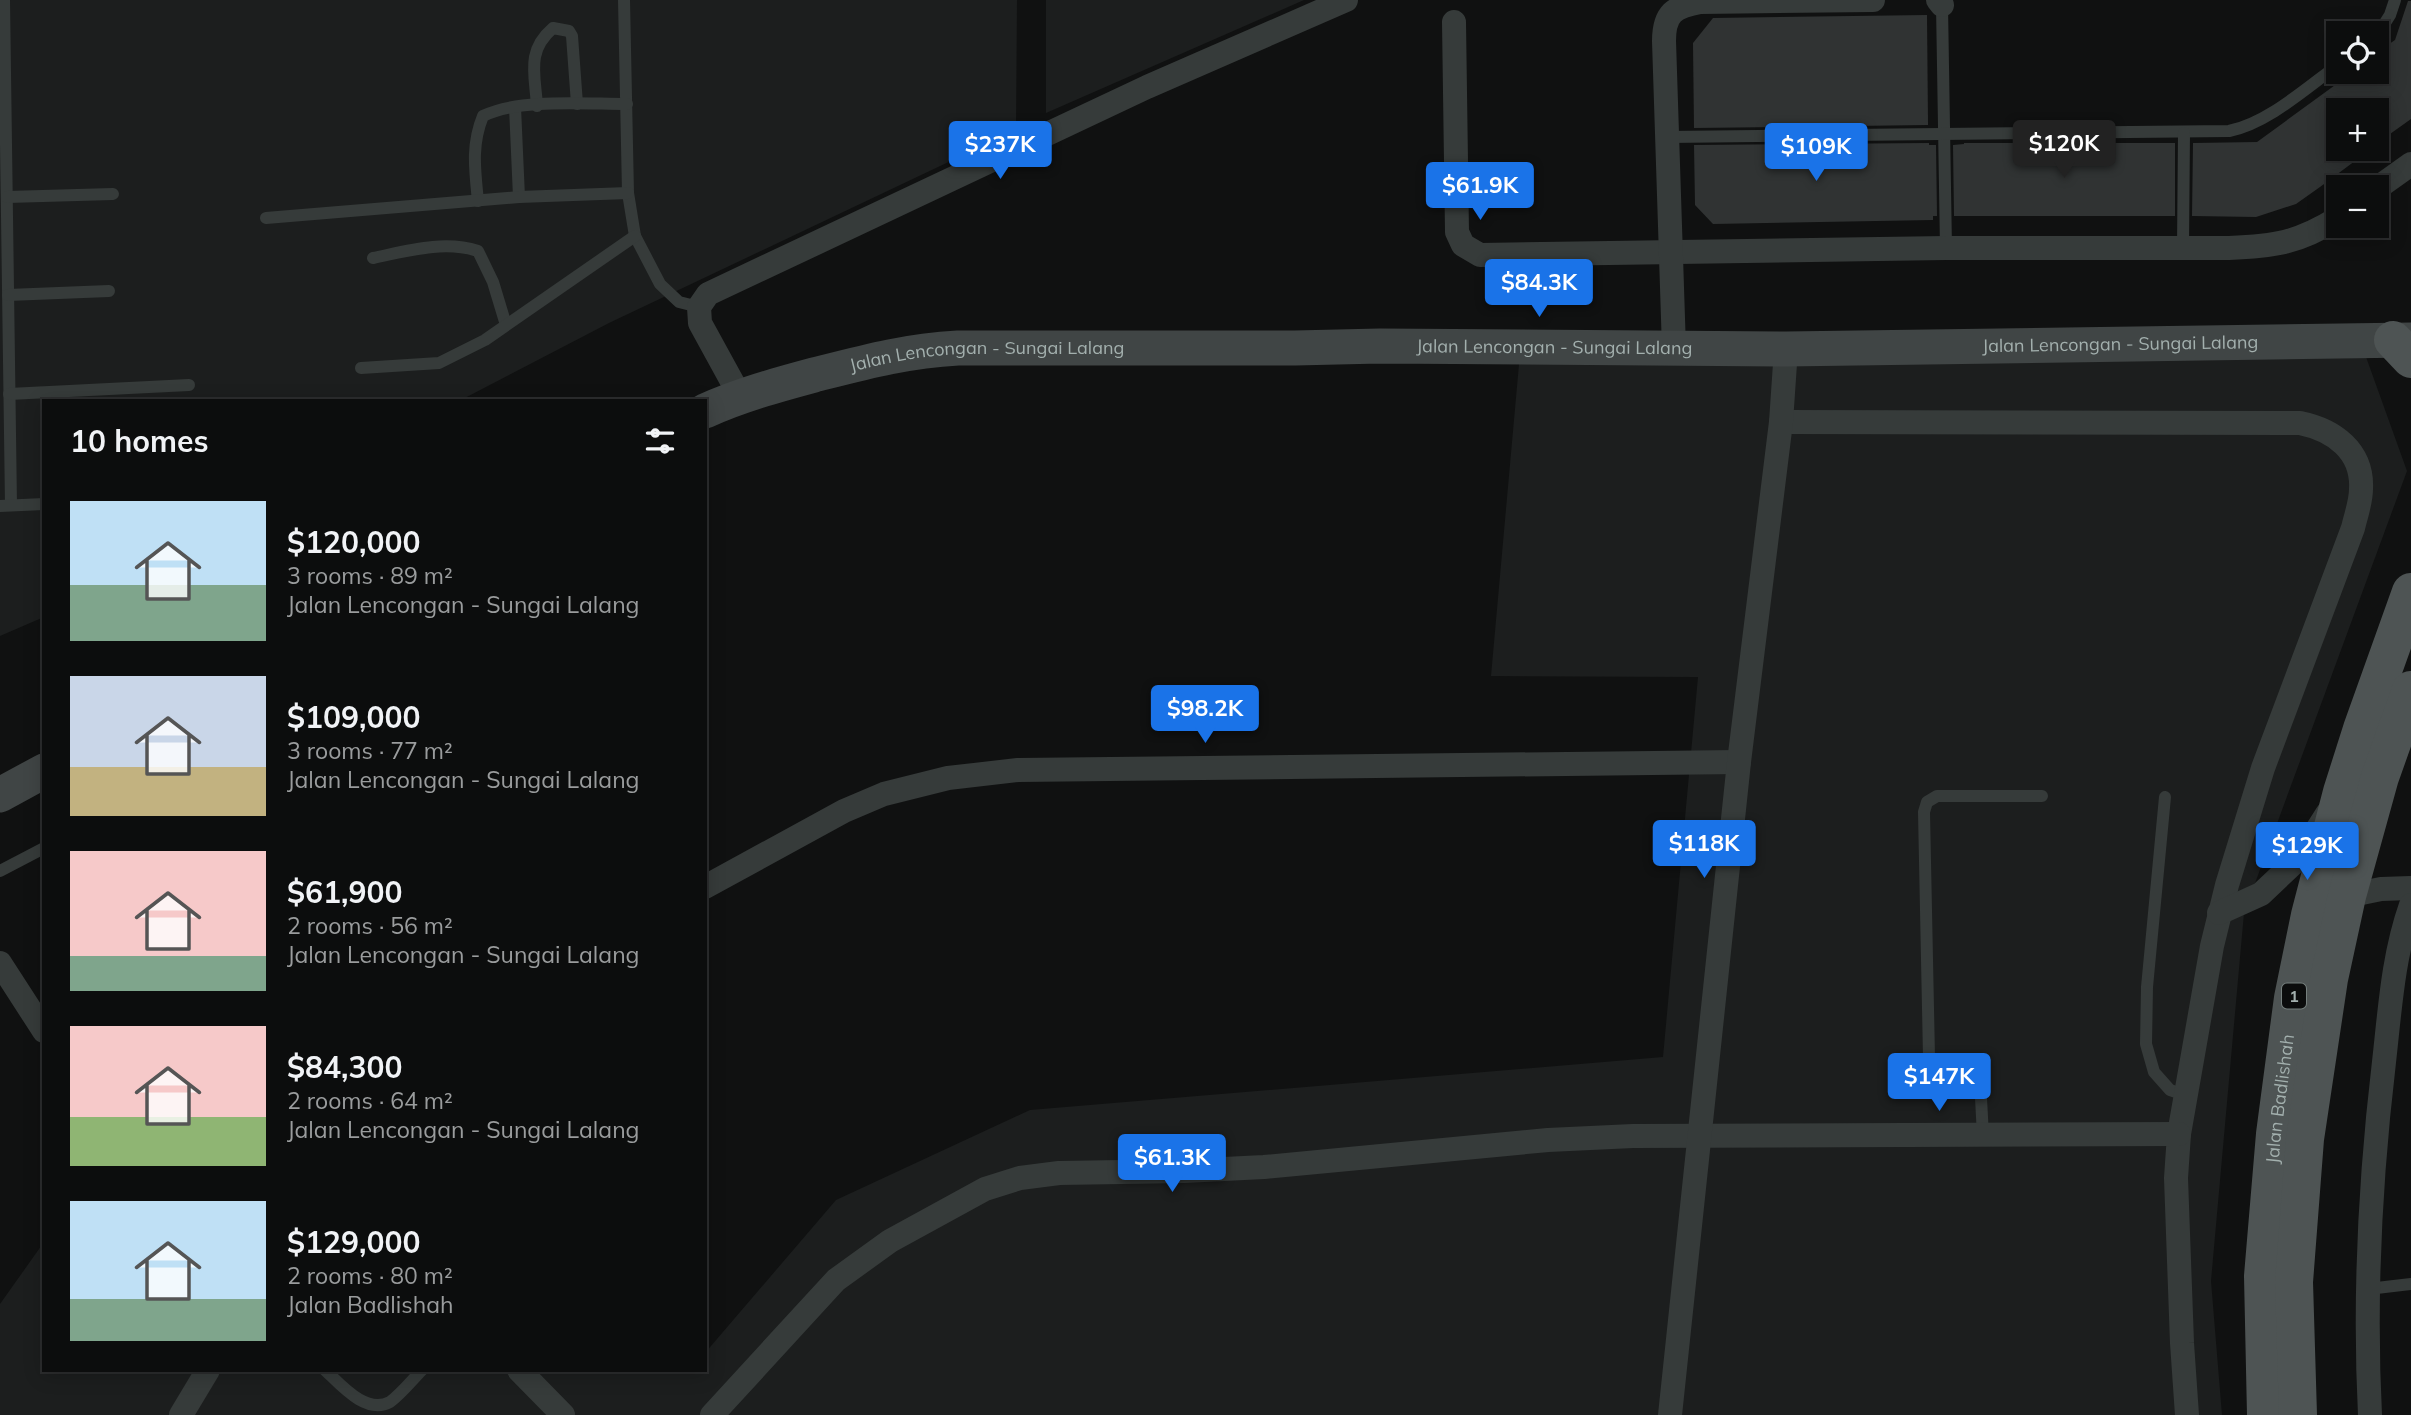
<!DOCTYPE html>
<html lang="en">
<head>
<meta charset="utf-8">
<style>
  :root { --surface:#0c0d0d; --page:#1a1b1b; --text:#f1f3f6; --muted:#9a9c9d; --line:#2c2d2e; --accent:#1a73e8 }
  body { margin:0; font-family:Mulish,sans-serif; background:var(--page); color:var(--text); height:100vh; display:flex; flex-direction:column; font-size:26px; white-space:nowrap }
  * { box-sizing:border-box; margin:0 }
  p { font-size:23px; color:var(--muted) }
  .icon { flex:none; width:38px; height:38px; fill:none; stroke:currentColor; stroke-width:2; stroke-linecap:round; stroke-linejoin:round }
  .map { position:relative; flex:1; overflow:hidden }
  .details { position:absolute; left:42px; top:399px; width:665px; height:973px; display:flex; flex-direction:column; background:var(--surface); border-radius:0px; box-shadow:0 4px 18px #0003,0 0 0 2px var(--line) }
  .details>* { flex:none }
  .tools { position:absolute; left:2326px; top:21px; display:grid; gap:14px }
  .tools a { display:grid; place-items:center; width:63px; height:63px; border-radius:0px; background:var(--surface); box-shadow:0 4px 18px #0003,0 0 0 2px var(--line); font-size:35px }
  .price { position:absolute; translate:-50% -60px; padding:0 16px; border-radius:7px; background:var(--accent); color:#fff; font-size:23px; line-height:46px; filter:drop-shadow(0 2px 4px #0008) }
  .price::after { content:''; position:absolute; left:50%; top:42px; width:21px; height:16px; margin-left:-10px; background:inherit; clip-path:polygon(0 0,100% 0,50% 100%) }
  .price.on { background:#222; color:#fff }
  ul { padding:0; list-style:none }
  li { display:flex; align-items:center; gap:21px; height:175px; padding:0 28px }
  li span { display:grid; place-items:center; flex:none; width:196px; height:140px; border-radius:0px; color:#555 }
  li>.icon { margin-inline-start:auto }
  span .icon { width:84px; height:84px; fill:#fffc; stroke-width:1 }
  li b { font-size:30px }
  h2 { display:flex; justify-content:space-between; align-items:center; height:84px; padding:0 28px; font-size:30px }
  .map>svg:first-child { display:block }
  .built { fill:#1c1e1e }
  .building { fill:#303333 }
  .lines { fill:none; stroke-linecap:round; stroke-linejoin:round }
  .lane { stroke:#363b3a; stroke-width:12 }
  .street { stroke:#363b3a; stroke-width:24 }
  .secondary { stroke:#404545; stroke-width:35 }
  .primary { stroke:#4e5454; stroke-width:38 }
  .labels { text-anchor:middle; stroke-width:5; stroke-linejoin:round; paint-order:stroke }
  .shield { fill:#0b0c0c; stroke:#757f7d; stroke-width:2 }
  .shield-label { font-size:16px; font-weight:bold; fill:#a3b0ae }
  .street-label { font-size:18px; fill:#a3b0ae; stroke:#0b0c0c }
</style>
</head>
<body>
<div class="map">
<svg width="2411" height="1415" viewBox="0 0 2411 1415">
  <rect width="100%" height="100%" fill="#101111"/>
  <!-- built -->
  <g class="built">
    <path d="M0,0H1017L1016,130L609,323L459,401H44V617L0,636Z"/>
    <path d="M1046,0H1304L1046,113Z"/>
    <path d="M1521,342L2361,343L2407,471L2244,913L2211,1281L2222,1415H0V1304L44,1242V1370H705V1353L836,1200L1030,1110L1663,1057L1698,677L1491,676Z"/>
  </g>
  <!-- building -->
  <g class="building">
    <path d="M2408,1H2411V119L2376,144V110H2338V149H2371L2320,187L2296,204L2256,217L2192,216L2193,143L2257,142L2353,72H2376V53L2395,40Z"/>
    <path d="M1927,15L1928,125L1694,128L1693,43L1713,18Z"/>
    <path d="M1929,143V145H1936L1937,216H1933V220L1713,224L1695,205L1694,145Z"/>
    <path d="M1964,143H2175V216H1954L1953,145L1964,144Z"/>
  </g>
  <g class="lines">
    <!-- lane -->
    <g class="lane">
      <path d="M4,0L11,505"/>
      <path d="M624,0L628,193L635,236L660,284L679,302L699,307"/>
      <path d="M1942,5L1946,248"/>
      <path d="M2376,37L2390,15L2395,0"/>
      <path d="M537,106C535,74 526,51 553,28L569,31L572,36L577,104"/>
      <path d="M515,107L519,197"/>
      <path d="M1667,137L2229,131C2268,123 2306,88 2338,65"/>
      <path d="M7,197L113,194"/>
      <path d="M478,201C475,171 471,145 483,116C520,98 585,104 627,104"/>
      <path d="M266,218L519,197L628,193"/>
      <path d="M2183,247L2184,133"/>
      <path d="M373,258C407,251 444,240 478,251L493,282L506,325"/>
      <path d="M8,295L109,291"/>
      <path d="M361,368L439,363L485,340L635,236"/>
      <path d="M9,394L189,385"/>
      <path d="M0,506L44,504"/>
      <path d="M2165,797L2147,987L2146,1044L2154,1072L2170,1090L2185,1095"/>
      <path d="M0,871L44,848"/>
      <path d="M1983,1136L1981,1098L1978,1084C1963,1075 1948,1075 1932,1069L1929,1057L1924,812L1927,802L1937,796H2042"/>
      <path d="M2368,1289L2411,1284"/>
      <path d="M325,1370C341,1385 366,1415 390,1402C402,1393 412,1380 422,1370"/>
    </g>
    <!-- street -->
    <g class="street">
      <path d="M1938,0L1942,5"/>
      <path d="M1454,22L1457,232L1463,245L1480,255L1946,248H2229C2275,246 2298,243 2338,218"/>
      <path d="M2376,189L2411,164"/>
      <path d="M1674,349L1664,41C1664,13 1674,7 1700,2L1873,0"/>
      <path d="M740,396L700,323L699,307L708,294L1147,87L1346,0"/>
      <path d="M1781,422L2300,423C2334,430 2363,451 2361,489C2361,502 2356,515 2353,528L2263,768L2227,885L2212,946L2179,1134L2176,1178L2182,1343L2187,1415"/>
      <path d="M705,887L844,811L884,794L948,778L1018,770L1739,762"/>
      <path d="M2347,896L2381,889L2411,888"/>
      <path d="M2219,913L2261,894L2299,858L2327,814"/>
      <path d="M0,963L44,1031"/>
      <path d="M519,1370L563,1415"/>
      <path d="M181,1415L208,1370"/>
      <path d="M712,1415L836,1280L890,1241L985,1189L1020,1178L1059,1173L1184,1171L1264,1167L1548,1140L1633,1136L2179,1134"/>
      <path d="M1670,1415L1739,762L1781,422L1786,349"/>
      <path d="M2370,1415C2364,1297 2370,1180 2384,1062C2390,1009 2393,956 2411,905"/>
    </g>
    <!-- secondary -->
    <g class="secondary">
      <path id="s1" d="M705,411C740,395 777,385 814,375C865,362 905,351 958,348H1295L1380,346L1786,349L2411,340"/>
      <path d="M0,795L44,771"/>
    </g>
    <!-- primary -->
    <g class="primary">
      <path d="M2393,340L2411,359"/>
      <path id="s2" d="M2266,1415L2263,1276L2275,1134L2293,998L2310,915L2342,792L2362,729L2411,592"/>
      <path d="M2298,1415L2294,1282L2305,1139L2329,979L2347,896L2380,777L2411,690"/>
    </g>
  </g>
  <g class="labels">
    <!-- shield labels -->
    <rect class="shield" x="2282" y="983.5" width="24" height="25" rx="5"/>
    <g class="shield-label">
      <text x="2294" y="1002">1</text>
    </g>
    <!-- street labels -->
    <g class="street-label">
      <text dy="6" stroke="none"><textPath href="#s1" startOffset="1424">Jalan Lencongan - Sungai Lalang</textPath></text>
      <text dy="6" stroke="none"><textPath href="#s1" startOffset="858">Jalan Lencongan - Sungai Lalang</textPath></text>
      <text dy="6" stroke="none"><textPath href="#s1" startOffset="290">Jalan Lencongan - Sungai Lalang</textPath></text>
      <text dy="6" stroke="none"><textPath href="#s2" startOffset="317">Jalan Badlishah</textPath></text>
    </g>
  </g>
</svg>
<div class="tools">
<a><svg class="icon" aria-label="locate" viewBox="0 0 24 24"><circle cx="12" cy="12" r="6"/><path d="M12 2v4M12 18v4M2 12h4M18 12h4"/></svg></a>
<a>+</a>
<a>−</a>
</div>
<b class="price on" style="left:2064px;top:180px">$120K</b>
<b class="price" style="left:1000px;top:181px">$237K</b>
<b class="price" style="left:1816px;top:183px">$109K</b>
<b class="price" style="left:1480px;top:222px">$61.9K</b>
<b class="price" style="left:1539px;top:319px">$84.3K</b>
<b class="price" style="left:1205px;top:745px">$98.2K</b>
<b class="price" style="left:1704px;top:880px">$118K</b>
<b class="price" style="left:2307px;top:882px">$129K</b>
<b class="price" style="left:1939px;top:1113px">$147K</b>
<b class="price" style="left:1172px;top:1194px">$61.3K</b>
<section class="details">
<h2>10 homes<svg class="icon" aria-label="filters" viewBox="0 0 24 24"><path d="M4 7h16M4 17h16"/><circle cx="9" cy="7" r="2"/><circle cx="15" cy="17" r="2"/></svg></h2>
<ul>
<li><span style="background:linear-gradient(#bfe0f5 60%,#7fa58c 0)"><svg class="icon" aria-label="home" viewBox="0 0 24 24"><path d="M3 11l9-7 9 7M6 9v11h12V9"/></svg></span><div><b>$120,000</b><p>3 rooms · 89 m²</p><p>Jalan Lencongan - Sungai Lalang</p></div></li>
<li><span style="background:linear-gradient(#c9d6e8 65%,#c2b280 0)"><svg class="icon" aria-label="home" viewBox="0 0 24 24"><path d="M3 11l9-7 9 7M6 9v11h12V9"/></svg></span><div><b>$109,000</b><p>3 rooms · 77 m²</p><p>Jalan Lencongan - Sungai Lalang</p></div></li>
<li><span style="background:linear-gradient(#f6c9c9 75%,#7fa58c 0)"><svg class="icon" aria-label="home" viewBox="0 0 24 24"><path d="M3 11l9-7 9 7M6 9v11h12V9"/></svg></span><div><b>$61,900</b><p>2 rooms · 56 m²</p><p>Jalan Lencongan - Sungai Lalang</p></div></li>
<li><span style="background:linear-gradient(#f6c9c9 65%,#8fb573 0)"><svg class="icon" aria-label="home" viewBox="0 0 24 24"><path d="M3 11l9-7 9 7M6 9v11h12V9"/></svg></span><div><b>$84,300</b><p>2 rooms · 64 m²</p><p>Jalan Lencongan - Sungai Lalang</p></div></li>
<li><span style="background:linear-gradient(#bfe0f5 70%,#7fa58c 0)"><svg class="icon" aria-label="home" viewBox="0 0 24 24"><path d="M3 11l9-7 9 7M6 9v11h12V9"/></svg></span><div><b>$129,000</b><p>2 rooms · 80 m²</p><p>Jalan Badlishah</p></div></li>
</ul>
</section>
</div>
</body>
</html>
